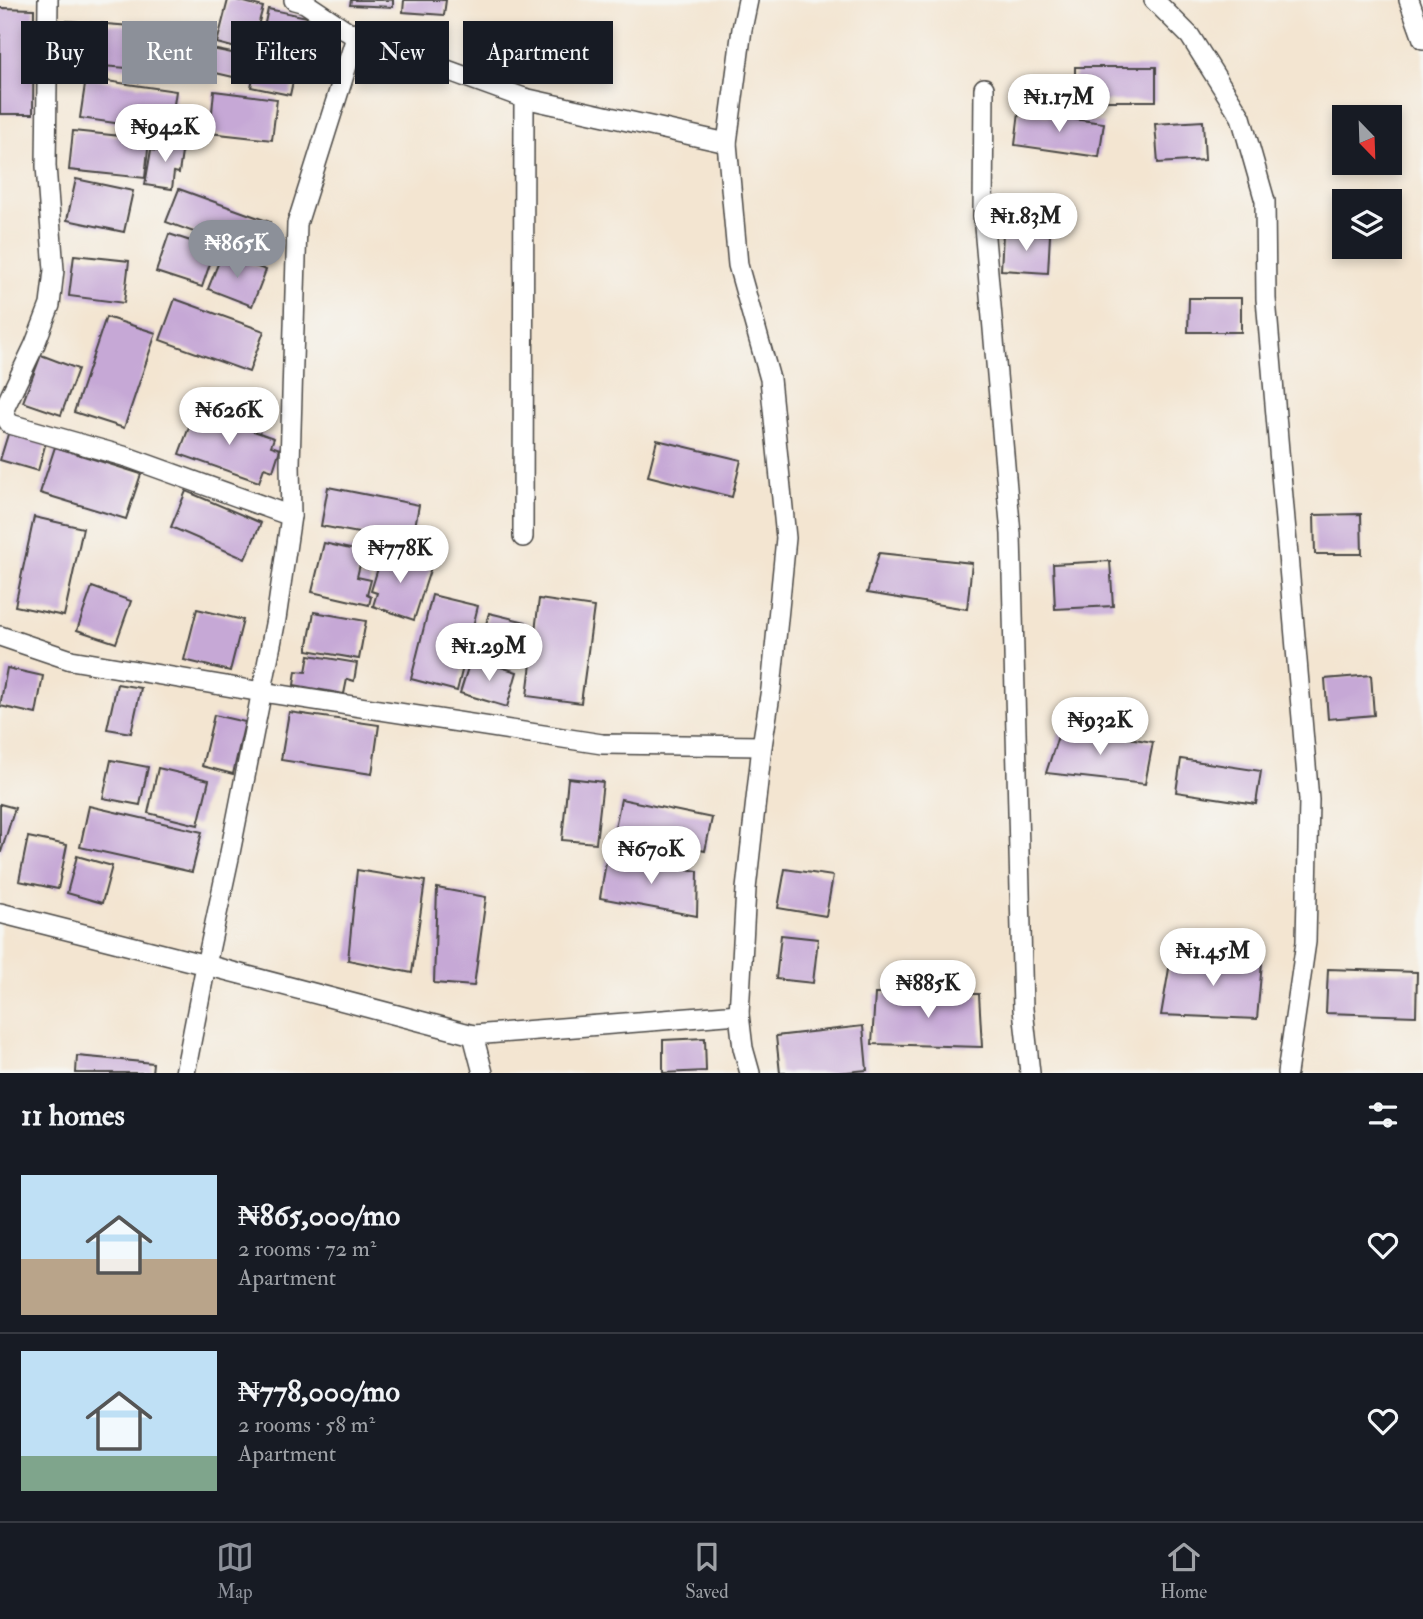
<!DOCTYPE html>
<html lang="en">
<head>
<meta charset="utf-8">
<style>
  :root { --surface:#171b24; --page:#20242c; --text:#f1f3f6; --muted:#9ea1a6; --line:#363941; --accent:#8c9099 }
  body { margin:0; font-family:"IM FELL Double Pica",serif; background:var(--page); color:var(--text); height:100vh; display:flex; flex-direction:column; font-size:26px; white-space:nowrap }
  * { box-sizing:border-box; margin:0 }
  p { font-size:23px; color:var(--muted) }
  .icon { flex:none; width:38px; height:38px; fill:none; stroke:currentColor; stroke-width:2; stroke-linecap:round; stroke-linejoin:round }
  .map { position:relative; height:1073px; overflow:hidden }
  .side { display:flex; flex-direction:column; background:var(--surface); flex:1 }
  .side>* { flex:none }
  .guide { position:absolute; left:21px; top:21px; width:700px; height:63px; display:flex; gap:14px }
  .needle { width:46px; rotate:157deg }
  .controls { position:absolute; left:1332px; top:105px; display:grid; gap:14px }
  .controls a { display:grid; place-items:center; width:70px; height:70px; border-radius:0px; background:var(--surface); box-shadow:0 4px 10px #0003; font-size:35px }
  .price { position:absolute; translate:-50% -60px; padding:0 16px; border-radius:24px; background:#fff; color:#222; font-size:23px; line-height:46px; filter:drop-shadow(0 2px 4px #0008) }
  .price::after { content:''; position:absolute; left:50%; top:42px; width:21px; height:16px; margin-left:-10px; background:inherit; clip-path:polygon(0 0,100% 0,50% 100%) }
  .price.current { background:var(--accent); color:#fff }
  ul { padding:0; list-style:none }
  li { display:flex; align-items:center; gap:21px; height:175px; padding:0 21px }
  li+li { border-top:2px solid var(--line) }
  li span { display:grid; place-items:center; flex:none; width:196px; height:140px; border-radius:0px; color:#555 }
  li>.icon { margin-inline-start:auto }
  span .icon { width:84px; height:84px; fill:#fffc; stroke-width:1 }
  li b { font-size:30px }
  h2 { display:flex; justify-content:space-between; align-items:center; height:84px; padding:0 21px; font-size:30px }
  .pill { padding:0 24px; border-radius:0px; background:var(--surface); box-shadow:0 4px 10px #0003; font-size:24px; line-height:63px }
  .pill.current { background:var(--accent); color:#fff }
  .dock { display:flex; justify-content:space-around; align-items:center; height:98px; border-top:2px solid var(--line); background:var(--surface); font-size:19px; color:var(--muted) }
  .dock a { display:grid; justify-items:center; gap:4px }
  .dock .current { color:var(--accent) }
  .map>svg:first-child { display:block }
  .building { fill:#c6a8d6 }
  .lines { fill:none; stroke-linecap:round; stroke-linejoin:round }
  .minor-casing { stroke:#494744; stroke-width:22 }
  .minor { stroke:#fff; stroke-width:19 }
</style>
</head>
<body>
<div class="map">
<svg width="1423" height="1073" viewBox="0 0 1423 1073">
  <rect width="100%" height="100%" fill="#f6f6f2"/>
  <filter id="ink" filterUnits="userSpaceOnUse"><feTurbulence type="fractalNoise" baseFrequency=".0143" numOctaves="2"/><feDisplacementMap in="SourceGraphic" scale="14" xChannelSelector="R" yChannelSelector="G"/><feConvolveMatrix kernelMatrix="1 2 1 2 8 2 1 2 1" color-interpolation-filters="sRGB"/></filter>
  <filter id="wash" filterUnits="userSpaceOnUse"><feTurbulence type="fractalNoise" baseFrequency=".00686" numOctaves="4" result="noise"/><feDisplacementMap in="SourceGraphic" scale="28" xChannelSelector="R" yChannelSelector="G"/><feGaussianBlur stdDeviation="1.57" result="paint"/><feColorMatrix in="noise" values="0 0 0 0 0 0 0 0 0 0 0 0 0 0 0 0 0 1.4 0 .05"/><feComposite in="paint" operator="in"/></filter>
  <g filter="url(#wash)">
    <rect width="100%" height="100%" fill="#f3e5d1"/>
    <g id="blocks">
      <!-- building -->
      <g class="building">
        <path d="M228,0H237L263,7L251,52L217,43Z"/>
        <path d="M351,0H393V7L350,5Z"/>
        <path d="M404,0H446L444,15L403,12Z"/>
        <path d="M0,8L34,9L33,114H0Z"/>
        <path d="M268,9L307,17L290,95L251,87Z"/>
        <path d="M67,21L131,26L127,68L64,63Z"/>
        <path d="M212,49L247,56L242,79L207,71Z"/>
        <rect x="1075" y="67" width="81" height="34"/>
        <path d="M86,78L176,91L170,131L80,118Z"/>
        <path d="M214,91L277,99L272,140L210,133Z"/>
        <path d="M1019,112L1104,123L1099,157L1015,145Z"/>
        <path d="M1203,121L1205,160L1158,163L1155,124Z"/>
        <path d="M73,131L149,139L145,178L69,170Z"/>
        <path d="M166,137L184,139L179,173L174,172L172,189L145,185L151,150L164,152Z"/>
        <path d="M76,179L133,191L124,232L67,220Z"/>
        <path d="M179,189L270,222L257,255L166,222Z"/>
        <path d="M1003,233L1050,235L1048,273L1001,270Z"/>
        <path d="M169,234L215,249L202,287L156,272Z"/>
        <path d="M222,254L266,270L252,306L208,289Z"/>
        <path d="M74,255L129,261L124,303L69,296Z"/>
        <path d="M1189,298H1241V332H1188Z"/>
        <path d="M175,299L264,331L249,372L160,340Z"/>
        <path d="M106,317L156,333L124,428L74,412Z"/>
        <path d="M41,355L78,369L61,415L23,402Z"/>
        <path d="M195,411L274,438L271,446L280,449L273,471L264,468L259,482L179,454Z"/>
        <path d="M9,431L46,442L38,471L0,460Z"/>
        <path d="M657,440L741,460L732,497L648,476Z"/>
        <path d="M55,447L141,474L126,519L40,493Z"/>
        <path d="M328,487L419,505L412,543L321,526Z"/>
        <path d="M186,491L261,523L245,559L171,527Z"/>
        <path d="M1361,514L1362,554H1315L1314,515Z"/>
        <path d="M34,517L83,528L64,616L15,606Z"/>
        <path d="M324,543L363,552L357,577L371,580L367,595L371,597L369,605L312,592Z"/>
        <path d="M383,552L431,567L414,620L373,606L377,593L371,591Z"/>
        <path d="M879,553L972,563L967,609L867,593Z"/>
        <path d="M1110,561L1113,606L1055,609L1053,564Z"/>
        <path d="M92,587L131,601L116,643L77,630Z"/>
        <path d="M432,595L478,606L457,691L411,679Z"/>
        <path d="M539,599L594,607L581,703L527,696Z"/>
        <path d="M197,609L243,620L230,671L184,660Z"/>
        <path d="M314,612L366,621L359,659L307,650Z"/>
        <path d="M489,613L526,622L516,664L478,655Z"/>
        <path d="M309,655L357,663L354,681L347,679L344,694L294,685L296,671L306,672Z"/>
        <path d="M471,658L517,672L507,707L460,693Z"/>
        <path d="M7,668L43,676L36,714L0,706Z"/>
        <path d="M1371,675L1374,715L1328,719L1325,679Z"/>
        <path d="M117,684L141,688L131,733L107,729Z"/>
        <path d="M289,712L379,725L372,774L281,760Z"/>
        <path d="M214,715L245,722L233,774L202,766Z"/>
        <path d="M1061,727L1153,742L1145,784L1046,773Z"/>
        <path d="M1181,759L1261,771L1256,804L1176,792Z"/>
        <path d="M111,760L148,767L140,805L103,798Z"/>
        <path d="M158,768L209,780L198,825L148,813Z"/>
        <path d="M568,778L603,782L596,843L562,840Z"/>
        <path d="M621,799L712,818L705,851L614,832Z"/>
        <path d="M0,804L15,808L1,852H0Z"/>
        <path d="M89,806L202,832L192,872L80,847Z"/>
        <path d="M28,837L67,845L58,889L19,881Z"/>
        <path d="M77,856L112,866L102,903L67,893Z"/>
        <path d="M607,856L698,871L697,916L600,898Z"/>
        <path d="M785,869L833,876L826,916L778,908Z"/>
        <path d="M357,870L425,881L412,973L348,960Z"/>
        <path d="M437,888L486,897L474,986L434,983Z"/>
        <path d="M781,935L818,939L813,983L776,979Z"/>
        <path d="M1171,957L1262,962L1257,1019L1161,1015Z"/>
        <path d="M1328,969L1417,972L1416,1016L1326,1013Z"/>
        <path d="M875,994H979L982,1047L872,1044Z"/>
        <path d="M863,1026L867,1070L837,1073H780L776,1036Z"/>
        <path d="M705,1038L706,1071L663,1073V1040Z"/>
        <path d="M77,1056L153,1063L152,1073H76Z"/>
      </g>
    </g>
  </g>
  <g filter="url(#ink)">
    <use href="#blocks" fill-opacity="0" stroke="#494744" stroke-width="2"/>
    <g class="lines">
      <!-- minor casing -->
      <g class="minor-casing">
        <g id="minor">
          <path d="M48,0L46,166L54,270L50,305L35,344L4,409L6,418L10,424L127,457L291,516"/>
          <path d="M294,0L305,3L356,37L524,98L727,143L742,29L748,0"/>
          <path d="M1154,0L1190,36L1241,117L1265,201L1266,299L1309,800L1306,942L1287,1073"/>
          <path d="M1409,0L1423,39"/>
          <path d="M984,88L983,215L1011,534L1023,1009L1030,1073"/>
          <path d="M727,143L738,265L770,379L786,538L771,689L762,746L746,889L739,1014L743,1048L750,1073"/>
          <path d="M523,537L524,98"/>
          <path d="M0,636L71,660L262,692L602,744L762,746"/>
          <path d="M0,913L206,965L473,1035L739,1014"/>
          <path d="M473,1035L483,1073"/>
          <path d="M185,1073L206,965L229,858L276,619L291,516L290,464L297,224L356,37"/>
        </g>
      </g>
      <!-- minor -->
      <use href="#minor" class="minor"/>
    </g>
  </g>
</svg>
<div class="controls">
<a><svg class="needle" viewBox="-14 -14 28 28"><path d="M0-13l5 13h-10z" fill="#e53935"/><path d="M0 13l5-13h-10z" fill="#9ea1a6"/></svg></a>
<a><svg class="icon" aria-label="layers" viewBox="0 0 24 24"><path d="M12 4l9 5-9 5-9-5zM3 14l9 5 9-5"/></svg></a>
</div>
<b class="price" style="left:1059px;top:134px">₦1.17M</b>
<b class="price" style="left:165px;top:164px">₦942K</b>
<b class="price" style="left:1026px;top:253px">₦1.83M</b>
<b class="price current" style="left:237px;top:280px">₦865K</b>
<b class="price" style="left:229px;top:447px">₦626K</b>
<b class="price" style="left:400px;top:585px">₦778K</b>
<b class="price" style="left:489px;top:683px">₦1.29M</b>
<b class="price" style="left:1100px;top:757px">₦932K</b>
<b class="price" style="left:651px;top:886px">₦670K</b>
<b class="price" style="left:1213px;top:988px">₦1.45M</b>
<b class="price" style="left:928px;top:1020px">₦885K</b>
<div class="guide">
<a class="pill">Buy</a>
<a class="pill current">Rent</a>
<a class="pill">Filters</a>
<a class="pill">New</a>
<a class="pill">Apartment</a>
</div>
</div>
<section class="side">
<h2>11 homes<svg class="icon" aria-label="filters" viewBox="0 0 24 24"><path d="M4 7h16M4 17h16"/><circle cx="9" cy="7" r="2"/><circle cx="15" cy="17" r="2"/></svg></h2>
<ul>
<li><span style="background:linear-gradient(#bfe0f5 60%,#b9a48a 0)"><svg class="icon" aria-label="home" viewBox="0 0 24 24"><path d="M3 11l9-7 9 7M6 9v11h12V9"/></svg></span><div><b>₦865,000/mo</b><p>2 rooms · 72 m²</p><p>Apartment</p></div><svg class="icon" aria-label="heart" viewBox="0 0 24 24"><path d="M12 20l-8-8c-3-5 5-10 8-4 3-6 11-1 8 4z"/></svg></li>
<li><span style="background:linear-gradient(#bfe0f5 75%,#7fa58c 0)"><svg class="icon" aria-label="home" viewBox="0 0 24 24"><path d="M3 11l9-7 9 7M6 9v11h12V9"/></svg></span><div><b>₦778,000/mo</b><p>2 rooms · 58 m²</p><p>Apartment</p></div><svg class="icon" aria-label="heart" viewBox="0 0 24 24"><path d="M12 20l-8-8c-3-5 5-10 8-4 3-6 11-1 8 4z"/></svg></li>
</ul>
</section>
<nav class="dock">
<a class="current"><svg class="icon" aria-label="map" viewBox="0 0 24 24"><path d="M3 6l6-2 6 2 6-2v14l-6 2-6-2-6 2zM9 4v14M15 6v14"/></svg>Map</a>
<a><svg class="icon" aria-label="saved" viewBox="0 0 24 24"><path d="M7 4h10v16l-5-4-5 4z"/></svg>Saved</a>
<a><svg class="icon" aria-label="home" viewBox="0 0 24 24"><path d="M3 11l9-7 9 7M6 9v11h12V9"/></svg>Home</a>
</nav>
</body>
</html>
